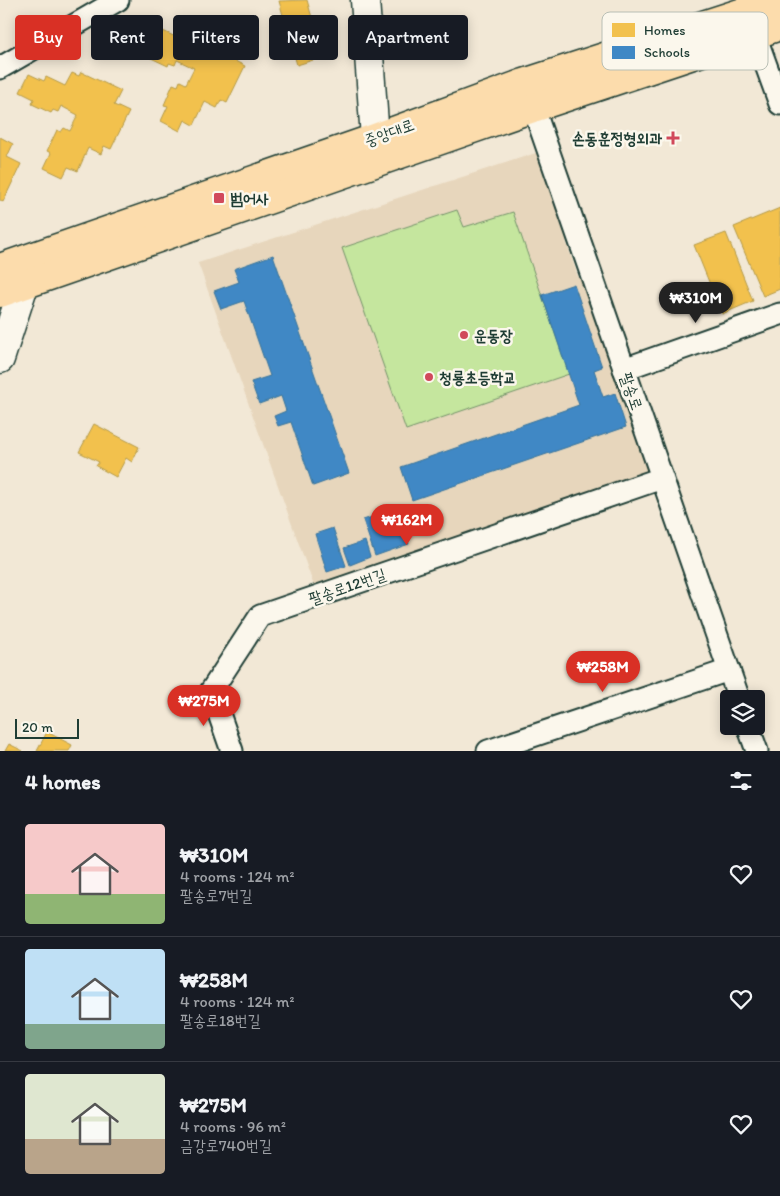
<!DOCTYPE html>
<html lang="en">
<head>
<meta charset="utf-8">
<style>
  :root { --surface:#171b24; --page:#20242c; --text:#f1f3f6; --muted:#9ea1a6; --line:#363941; --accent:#d93025 }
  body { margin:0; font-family:Itim,"Poor Story",sans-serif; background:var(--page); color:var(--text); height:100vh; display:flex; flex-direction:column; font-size:19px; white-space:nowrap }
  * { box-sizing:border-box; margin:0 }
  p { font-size:16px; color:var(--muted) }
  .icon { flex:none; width:28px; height:28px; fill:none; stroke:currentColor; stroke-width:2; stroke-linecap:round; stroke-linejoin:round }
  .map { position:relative; height:751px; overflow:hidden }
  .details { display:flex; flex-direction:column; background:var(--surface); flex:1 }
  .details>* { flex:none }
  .guide { position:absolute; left:15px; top:15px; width:500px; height:45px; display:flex; gap:10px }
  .fabs { position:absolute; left:720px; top:690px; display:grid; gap:10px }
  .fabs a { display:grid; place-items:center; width:45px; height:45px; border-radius:5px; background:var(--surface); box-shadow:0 2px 12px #0003; font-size:25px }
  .scale { position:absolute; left:15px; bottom:12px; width:64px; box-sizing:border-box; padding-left:5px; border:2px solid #1f3d34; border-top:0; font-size:14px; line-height:18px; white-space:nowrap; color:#1f3d34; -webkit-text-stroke:4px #fbf7ec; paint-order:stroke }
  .price { position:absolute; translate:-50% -42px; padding:0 11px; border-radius:18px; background:var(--accent); color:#fff; font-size:16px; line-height:32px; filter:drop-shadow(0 1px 2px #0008) }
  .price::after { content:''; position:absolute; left:50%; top:30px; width:15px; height:11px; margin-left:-8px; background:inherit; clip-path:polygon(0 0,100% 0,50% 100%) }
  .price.selected { background:#222; color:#fff }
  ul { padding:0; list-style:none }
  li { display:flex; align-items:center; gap:15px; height:125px; padding:0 25px }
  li+li { border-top:1px solid var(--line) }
  li span { display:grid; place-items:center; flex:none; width:140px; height:100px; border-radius:5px; color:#555 }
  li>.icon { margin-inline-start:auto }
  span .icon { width:60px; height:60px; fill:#fffc; stroke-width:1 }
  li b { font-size:21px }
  h2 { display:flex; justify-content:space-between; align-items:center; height:60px; padding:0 25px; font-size:21px }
  .chip { padding:0 18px; border-radius:5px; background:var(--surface); box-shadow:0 2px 12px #0003; font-size:18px; line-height:45px }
  .chip.selected { background:var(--accent); color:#fff }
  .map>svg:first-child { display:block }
  .built { fill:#e7d6bc }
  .green { fill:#c5e69e; stroke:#729269 }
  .homes { fill:#f2c14e; stroke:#b39946 }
  .schools { fill:#3f88c5; stroke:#35729a }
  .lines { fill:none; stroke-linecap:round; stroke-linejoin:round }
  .minor-casing { stroke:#1f3d34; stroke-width:25 }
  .tertiary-casing { stroke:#1f3d34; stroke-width:31 }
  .primary-casing { stroke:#1f3d34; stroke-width:31 }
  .minor { stroke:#fbf7ec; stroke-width:21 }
  .tertiary { stroke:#fbf7ec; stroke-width:28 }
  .primary { stroke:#fcdcac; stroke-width:28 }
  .poi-dot { fill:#d1495b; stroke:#fbf7ec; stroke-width:2 }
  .labels { text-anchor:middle; stroke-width:5; stroke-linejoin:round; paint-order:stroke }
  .street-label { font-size:16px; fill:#1f3d34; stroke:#fbf7ec }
  .poi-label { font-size:16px; font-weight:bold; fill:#1f3d34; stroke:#fbf7ec; text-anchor:start }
  .key { fill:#fbf7ec; stroke:#b9bfb5; stroke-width:1 }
  .key-label { font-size:14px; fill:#1f3d34 }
</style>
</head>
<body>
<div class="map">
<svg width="780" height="751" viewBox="0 0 780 751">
  <rect width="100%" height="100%" fill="#f2e8d6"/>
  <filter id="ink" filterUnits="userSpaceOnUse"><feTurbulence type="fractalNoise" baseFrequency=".02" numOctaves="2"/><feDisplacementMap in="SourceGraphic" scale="10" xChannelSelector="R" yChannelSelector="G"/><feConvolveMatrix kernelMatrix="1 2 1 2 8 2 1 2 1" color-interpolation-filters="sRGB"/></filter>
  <g filter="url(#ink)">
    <!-- built -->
    <path class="built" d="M542,151L570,237L566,242L578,277L585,279L651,476L314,586L198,263Z"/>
    <!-- green -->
    <path class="green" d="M457,210L464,227L513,212L569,374L406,430L342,248Z"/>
    <!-- homes -->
    <g class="homes">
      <path d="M307,0L323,57L297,65L279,1Z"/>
      <path d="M188,26L195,30L197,26L237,45L231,59L245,66L227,103L221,100L217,108L205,102L194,125L185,120L180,131L161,121L168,106L164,105L173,84L178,86L180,81L186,84L194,68L177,60L175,65L169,63L168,66L149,57L151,53L136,46L145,27L161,35L163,31L182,40Z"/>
      <path d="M81,72L121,91L114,105L129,112L111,149L104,146L101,154L88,148L78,171L68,167L63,177L44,168L51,153L47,151L57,130L61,132L64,128L70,131L78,115L61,106L58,112L53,110L51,113L32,104L34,99L20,92L29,74L44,81L46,77L65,86L72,73L79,76Z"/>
      <path d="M0,137L13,144L7,157L21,164L3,202L0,200Z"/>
      <path d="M780,208V289L763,296L734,227Z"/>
      <path d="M726,233L753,301L722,314L694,245Z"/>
      <path d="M94,424L139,447L132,462L126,458L116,477L96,466L99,462L79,452Z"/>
      <path d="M47,732L72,745L69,751H37Z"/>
      <path d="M9,744L23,751H5Z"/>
    </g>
    <!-- schools -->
    <g class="schools">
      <path d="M273,255L349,473L313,486L291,422L278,426L274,416L286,411L281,396L259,404L251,382L270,376L244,301L221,309L214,291L239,282L234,269Z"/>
      <path d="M574,284L602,367L594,370L603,397L615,393L626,427L412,500L401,467L579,405L542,295Z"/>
      <path d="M397,509L409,544L375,556L363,520Z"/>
      <path d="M333,528L346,566L327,572L315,534Z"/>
      <path d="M365,541L370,557L350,565L344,548Z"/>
    </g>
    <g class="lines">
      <!-- minor casing -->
      <g class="minor-casing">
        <g id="minor">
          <path d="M750,21L780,104"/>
          <path d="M0,68L118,0"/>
          <path d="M529,95L739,699"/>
          <path d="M624,369L780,314"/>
          <path d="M748,726L757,751"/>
          <path d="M232,751L211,691L260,616L662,478"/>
          <path d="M488,751L729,670"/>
        </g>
      </g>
      <!-- tertiary casing -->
      <g class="tertiary-casing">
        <g id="tertiary">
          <path d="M365,0L375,138"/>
          <path d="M0,359L24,285"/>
        </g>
      </g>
      <!-- primary casing -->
      <g class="primary-casing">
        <g id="primary">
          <path d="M0,268L375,138L524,83L780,0"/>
          <path d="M0,293L533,108L780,26"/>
        </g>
      </g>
      <!-- minor -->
      <use href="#minor" class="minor"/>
      <!-- tertiary -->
      <use href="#tertiary" class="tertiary"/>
      <!-- primary -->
      <use href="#primary" class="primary"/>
    </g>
  </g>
  <!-- markers -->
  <g class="poi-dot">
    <path d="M670.5 130.5h5v5h5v5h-5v5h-5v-5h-5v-5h5z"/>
    <rect x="213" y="192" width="12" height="12" rx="2.5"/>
    <circle cx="464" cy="335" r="5"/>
    <circle cx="429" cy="377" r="5"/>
  </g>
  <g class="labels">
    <!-- street labels -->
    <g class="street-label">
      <text transform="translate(389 132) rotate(-20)" y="6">중앙대로</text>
      <text transform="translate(632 391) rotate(71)" y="6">팔송로</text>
      <text transform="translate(347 586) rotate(-19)" y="6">팔송로12번길</text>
    </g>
    <!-- poi labels -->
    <g class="poi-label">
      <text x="662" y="144" text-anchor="end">손동훈정형외과</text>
      <text x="230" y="204">범어사</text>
      <text x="474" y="341">운동장</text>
      <text x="439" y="383">청룡초등학교</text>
    </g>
  </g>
  <!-- legend -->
  <rect x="602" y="12" width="166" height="58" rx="8" class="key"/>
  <rect x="612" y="23" width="23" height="14" fill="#f2c14e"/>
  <rect x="612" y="46" width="23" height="13" fill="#3f88c5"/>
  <g class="key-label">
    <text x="644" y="35">Homes</text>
    <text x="644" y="57">Schools</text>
  </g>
</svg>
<div class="fabs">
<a><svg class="icon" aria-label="layers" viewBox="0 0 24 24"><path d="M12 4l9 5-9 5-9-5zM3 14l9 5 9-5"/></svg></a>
</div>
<div class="scale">20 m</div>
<b class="price selected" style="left:696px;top:324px">₩310M</b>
<b class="price" style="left:407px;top:546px">₩162M</b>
<b class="price" style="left:603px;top:693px">₩258M</b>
<b class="price" style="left:204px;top:727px">₩275M</b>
<div class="guide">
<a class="chip selected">Buy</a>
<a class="chip">Rent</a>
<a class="chip">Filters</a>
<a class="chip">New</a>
<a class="chip">Apartment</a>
</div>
</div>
<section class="details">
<h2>4 homes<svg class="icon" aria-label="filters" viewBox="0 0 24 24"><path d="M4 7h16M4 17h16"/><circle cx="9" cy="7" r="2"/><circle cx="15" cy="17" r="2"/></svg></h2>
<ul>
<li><span style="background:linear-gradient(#f6c9c9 70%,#8fb573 0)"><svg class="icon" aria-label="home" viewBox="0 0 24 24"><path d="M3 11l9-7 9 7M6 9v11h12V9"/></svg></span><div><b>₩310M</b><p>4 rooms · 124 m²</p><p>팔송로7번길</p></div><svg class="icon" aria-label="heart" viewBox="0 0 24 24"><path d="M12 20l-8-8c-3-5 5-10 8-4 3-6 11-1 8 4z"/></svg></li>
<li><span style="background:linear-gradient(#bfe0f5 75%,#7fa58c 0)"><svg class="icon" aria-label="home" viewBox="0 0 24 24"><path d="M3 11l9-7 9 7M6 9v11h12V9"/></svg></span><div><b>₩258M</b><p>4 rooms · 124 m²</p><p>팔송로18번길</p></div><svg class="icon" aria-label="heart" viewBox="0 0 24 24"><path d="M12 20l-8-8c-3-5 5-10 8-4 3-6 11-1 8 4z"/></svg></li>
<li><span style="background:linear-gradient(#dfe7d0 65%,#b9a48a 0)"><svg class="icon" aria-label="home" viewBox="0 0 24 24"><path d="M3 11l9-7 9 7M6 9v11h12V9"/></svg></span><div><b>₩275M</b><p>4 rooms · 96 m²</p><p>금강로740번길</p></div><svg class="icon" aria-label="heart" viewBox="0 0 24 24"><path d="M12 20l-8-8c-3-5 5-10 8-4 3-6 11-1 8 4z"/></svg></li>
</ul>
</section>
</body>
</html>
